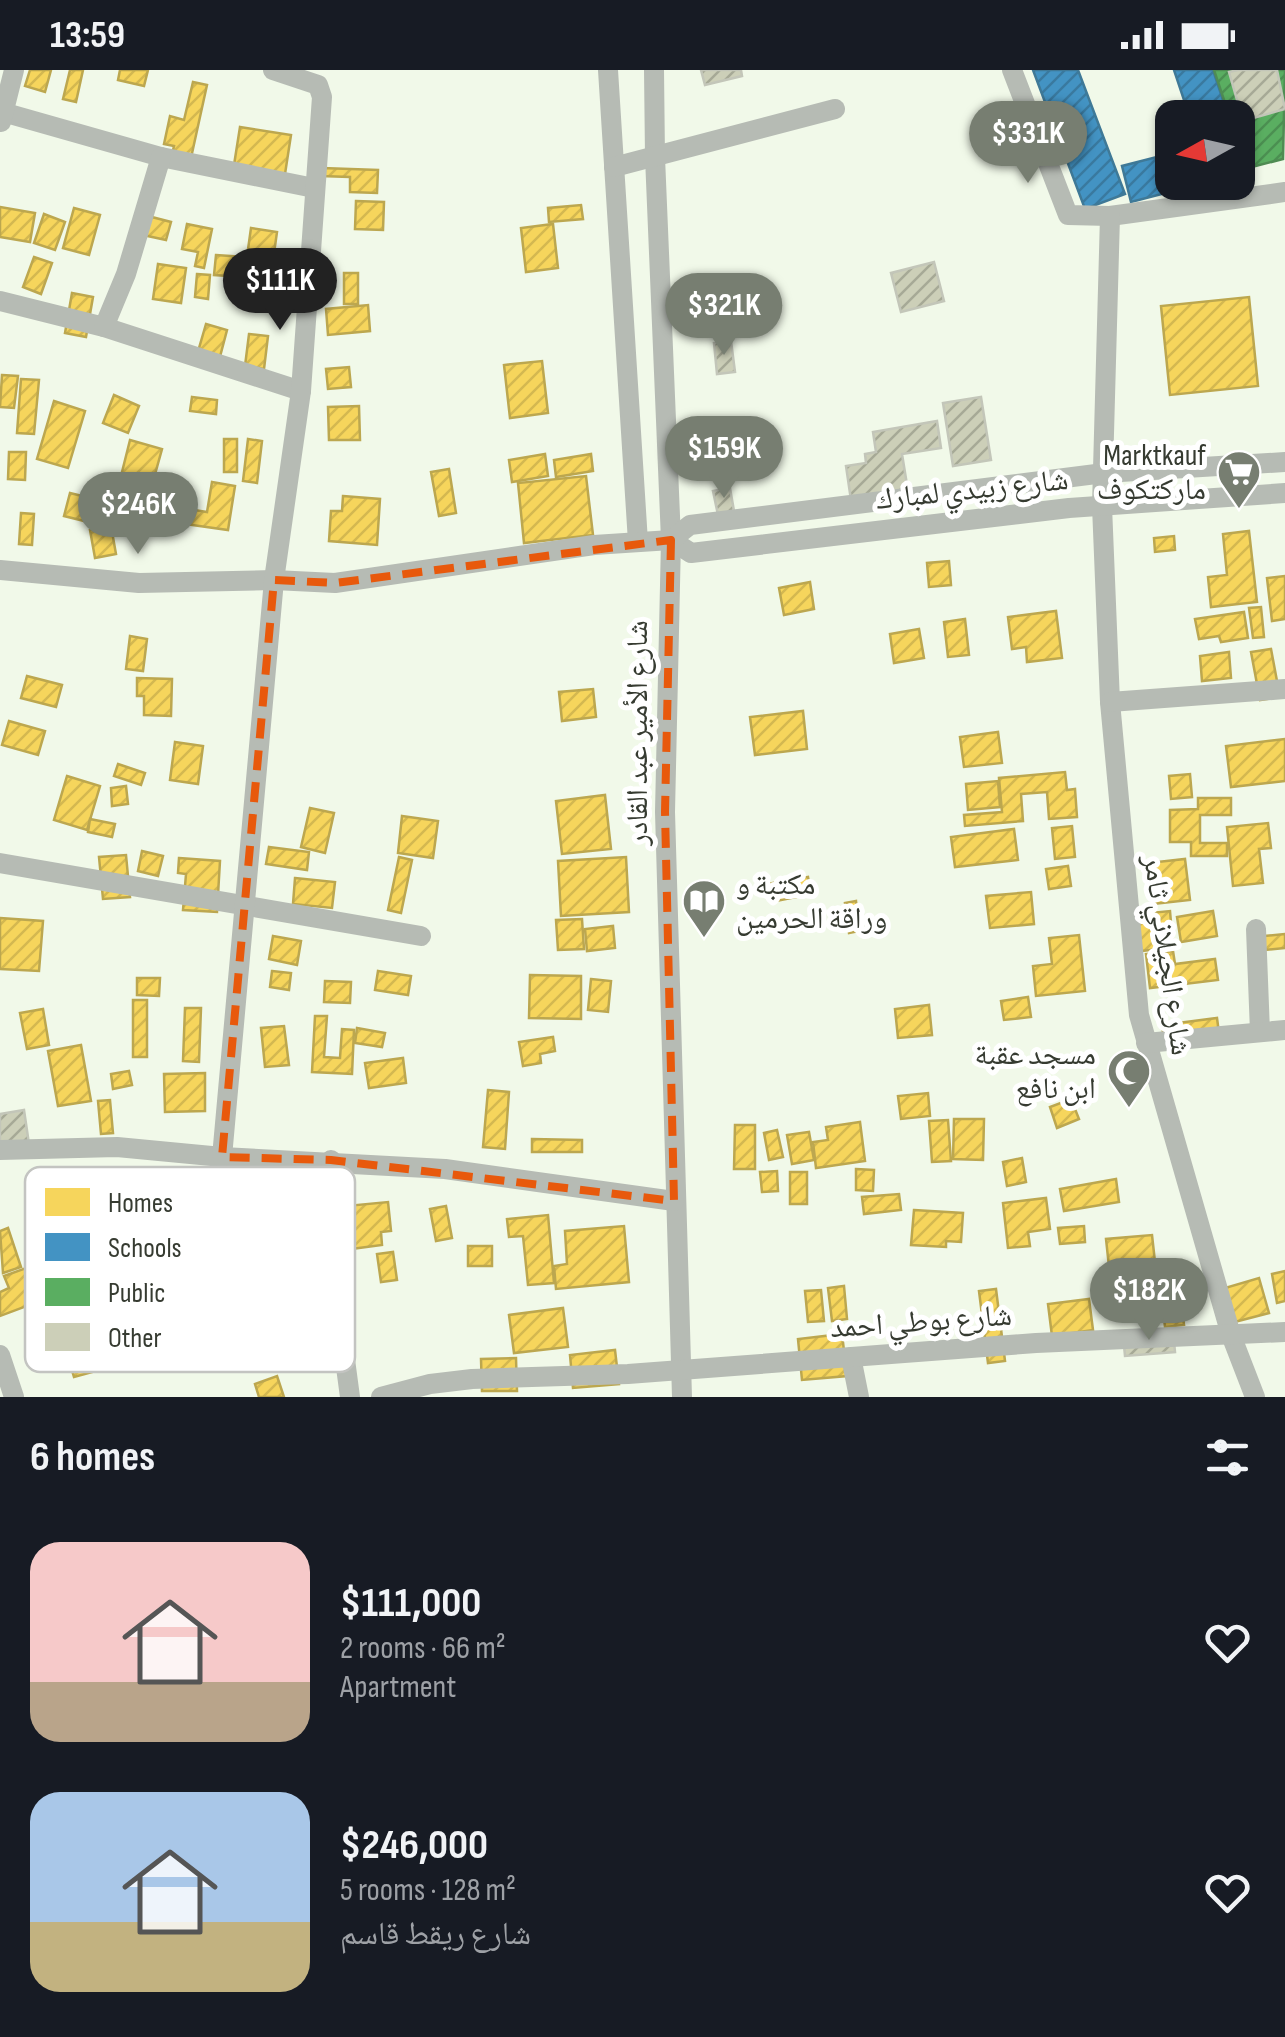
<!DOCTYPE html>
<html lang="en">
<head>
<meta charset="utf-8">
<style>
  :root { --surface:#171b24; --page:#20242c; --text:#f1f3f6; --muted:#9ea1a6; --accent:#777e71 }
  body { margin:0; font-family:"Sofia Sans Condensed","Noto Naskh Arabic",sans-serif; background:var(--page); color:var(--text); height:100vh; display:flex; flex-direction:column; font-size:38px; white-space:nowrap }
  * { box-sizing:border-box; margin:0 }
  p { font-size:32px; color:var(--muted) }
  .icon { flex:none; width:55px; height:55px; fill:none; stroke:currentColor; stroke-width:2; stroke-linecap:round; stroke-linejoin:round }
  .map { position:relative; height:1327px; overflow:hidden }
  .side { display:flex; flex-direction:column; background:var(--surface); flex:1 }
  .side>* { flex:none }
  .needle { width:65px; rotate:262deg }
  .buttons { position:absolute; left:1155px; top:30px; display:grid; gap:20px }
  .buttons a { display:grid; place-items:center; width:100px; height:100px; border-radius:20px; background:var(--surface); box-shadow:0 2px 8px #0004; font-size:50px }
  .price { position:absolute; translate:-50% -85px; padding:0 22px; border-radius:35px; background:var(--accent); color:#fff; font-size:32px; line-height:65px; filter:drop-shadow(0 2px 5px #0008) }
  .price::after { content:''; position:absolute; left:50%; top:60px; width:30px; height:22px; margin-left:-15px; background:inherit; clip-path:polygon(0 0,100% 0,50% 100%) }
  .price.current { background:#222; color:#fff }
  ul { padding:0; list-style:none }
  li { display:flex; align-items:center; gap:30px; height:250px; padding:0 30px }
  li span { display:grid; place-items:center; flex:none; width:280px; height:200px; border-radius:30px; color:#555 }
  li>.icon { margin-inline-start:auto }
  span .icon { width:120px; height:120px; fill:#fffc; stroke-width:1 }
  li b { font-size:42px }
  h2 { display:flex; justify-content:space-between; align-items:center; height:120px; padding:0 30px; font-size:42px }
  .status { display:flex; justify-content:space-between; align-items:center; height:70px; padding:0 50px; background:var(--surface); direction:ltr }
  .status svg { height:28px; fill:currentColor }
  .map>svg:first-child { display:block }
  .homes { fill:url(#homes-hatch); stroke:#bca74f; stroke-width:2.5 }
  .schools { fill:url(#schools-hatch); stroke:#3f7997; stroke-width:2.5 }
  .public { fill:url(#public-hatch); stroke:#4f8c53; stroke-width:2.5 }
  .building { fill:url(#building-hatch); stroke:#c3c6b9; stroke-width:2.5 }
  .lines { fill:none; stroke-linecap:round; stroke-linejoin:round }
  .street { stroke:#b6bbb4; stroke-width:20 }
  .marked { fill:none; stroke:#e8590c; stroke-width:8; stroke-dasharray:20 12; stroke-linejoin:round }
  .labels { text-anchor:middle; stroke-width:10; stroke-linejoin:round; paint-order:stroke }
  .poi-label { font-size:30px; fill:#363b31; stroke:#fff; text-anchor:end }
  .street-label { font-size:30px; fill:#363b31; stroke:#fff }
  .key { fill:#fff; stroke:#c3c4c1; stroke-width:2.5 }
  .key-label { font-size:28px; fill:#363b31 }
</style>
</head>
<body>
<div class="status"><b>13:59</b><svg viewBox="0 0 49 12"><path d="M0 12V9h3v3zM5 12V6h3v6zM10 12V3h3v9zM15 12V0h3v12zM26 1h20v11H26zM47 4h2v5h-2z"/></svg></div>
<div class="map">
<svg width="1285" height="1327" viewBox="0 0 1285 1327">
  <defs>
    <pattern id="homes-hatch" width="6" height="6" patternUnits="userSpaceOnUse" patternTransform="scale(2.5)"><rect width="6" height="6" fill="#f6d55c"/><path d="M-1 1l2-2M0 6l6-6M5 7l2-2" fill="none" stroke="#d4b850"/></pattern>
    <pattern id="schools-hatch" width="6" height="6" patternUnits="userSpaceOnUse" patternTransform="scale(2.5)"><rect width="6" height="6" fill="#4393c3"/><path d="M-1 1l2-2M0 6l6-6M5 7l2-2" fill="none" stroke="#39799f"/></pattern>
    <pattern id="public-hatch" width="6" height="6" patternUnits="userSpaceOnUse" patternTransform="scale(2.5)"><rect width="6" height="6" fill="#5aae61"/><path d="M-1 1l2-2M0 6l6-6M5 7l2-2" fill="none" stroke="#4b8f51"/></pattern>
    <pattern id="building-hatch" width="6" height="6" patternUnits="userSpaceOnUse" patternTransform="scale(2.5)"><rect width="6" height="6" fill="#cccfb8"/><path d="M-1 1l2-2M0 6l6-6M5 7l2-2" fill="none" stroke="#a6a996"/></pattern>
  </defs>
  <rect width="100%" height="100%" fill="#f1f9e9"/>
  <!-- homes -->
  <g class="homes">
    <path d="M30,0H51L45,22L25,16Z"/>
    <path d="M70,0H83L76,32L63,29Z"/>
    <path d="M120,0H148L144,16L118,10Z"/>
    <path d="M193,12L207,15L189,97L170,93L174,76L164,74L170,46L184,50Z"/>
    <path d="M240,57L291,65L285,104L234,95Z"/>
    <path d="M322,98L378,100L377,123L350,122V107L321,106Z"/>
    <path d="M356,131L384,132L383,160L355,159Z"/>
    <path d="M581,135L583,149L549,152L548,138Z"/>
    <path d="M0,137L35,143L30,172L0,167Z"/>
    <path d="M74,138L100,145L89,185L63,178Z"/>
    <path d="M44,144L65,152L55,180L34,173Z"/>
    <path d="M148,146L171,152L166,170L143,165Z"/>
    <path d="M187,154L212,159L204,198L195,196L198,182L182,179Z"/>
    <path d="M553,154L558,198L526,202L521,158Z"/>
    <path d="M251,158L277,162L269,219L243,215Z"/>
    <path d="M216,185L244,187L243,207L214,205Z"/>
    <path d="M34,187L52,193L41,224L23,217Z"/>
    <path d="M158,194L186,198L181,233L153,229Z"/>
    <rect x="344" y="203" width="14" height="31"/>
    <path d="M197,204L210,205L208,229L195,227Z"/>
    <path d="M72,223L93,227L86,267L65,263Z"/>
    <path d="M1249,227L1258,316L1170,325L1161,236Z"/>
    <path d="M368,235L370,261L328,265L326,239Z"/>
    <path d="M206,254L227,260L217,298L195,292Z"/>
    <path d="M249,264L268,266L264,299L245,296Z"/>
    <path d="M542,291L548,343L510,348L504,295Z"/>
    <path d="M349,297L351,317L328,319L326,299Z"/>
    <path d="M2,305L18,306L14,338L0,337Z"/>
    <path d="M21,309L39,310L34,364L17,363Z"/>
    <path d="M114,325L139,336L128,363L103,353Z"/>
    <path d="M192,327L217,330L216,344L190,341Z"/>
    <path d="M54,331L85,341L68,398L37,389Z"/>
    <path d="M359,336L360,370H329L328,337Z"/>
    <rect x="224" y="369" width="13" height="33"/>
    <path d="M248,369L262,371L257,413L243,411Z"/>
    <path d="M130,370L162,379L149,426L118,418Z"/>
    <path d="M9,382H26L25,410L8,409Z"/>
    <path d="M545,384L548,406L512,412L509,390Z"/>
    <path d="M591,384L593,401L556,407L554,390Z"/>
    <path d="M449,399L456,443L439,446L431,402Z"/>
    <path d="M586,406L593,465L524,473L518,413Z"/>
    <path d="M212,412L235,416L228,460L185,454L188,439L207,442Z"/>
    <path d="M70,423L98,430L92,453L64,446Z"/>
    <path d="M343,426L380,429L377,475L329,471L331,441H342Z"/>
    <path d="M21,443L34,444L32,475L19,474Z"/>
    <path d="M111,456L116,484L95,488L90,460Z"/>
    <path d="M1249,461L1257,532L1211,537L1208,507L1227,505L1223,464Z"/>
    <path d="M1174,466L1175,480L1155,482L1154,468Z"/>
    <path d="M949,491L951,515L929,517L927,493Z"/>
    <path d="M1285,506V549L1272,551L1267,508Z"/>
    <path d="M810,512L814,539L784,545L779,518Z"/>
    <path d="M1261,537L1264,567L1253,568L1249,538Z"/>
    <path d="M1056,541L1062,588L1027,592L1026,577L1012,579L1008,547Z"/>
    <path d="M1244,542L1248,568L1221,572L1219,566L1199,569L1195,549Z"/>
    <path d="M965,549L969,585L948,587L944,552Z"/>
    <path d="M919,559L924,588L894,593L890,564Z"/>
    <path d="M130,566L147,569L143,601L126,599Z"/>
    <path d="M1271,579L1280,627L1260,630L1251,582Z"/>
    <path d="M1229,582L1231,608L1202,611L1200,586Z"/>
    <path d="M27,606L62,615L56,637L21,628Z"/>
    <path d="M137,608L172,609L171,646L144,645V626H137Z"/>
    <path d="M593,619L596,647L562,651L559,622Z"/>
    <path d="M803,641L807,679L755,685L750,647Z"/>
    <path d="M9,651L45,661L38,685L2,675Z"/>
    <path d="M998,662L1002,693L964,697L960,667Z"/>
    <path d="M1285,669V711L1231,717L1226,676Z"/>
    <path d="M175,672L203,676L198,714L170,710Z"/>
    <path d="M118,694L145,703L141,715L114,706Z"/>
    <path d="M1065,702L1067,720L1075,719L1077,747L1049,749L1047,722L1021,724L1023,751L965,756L964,745L1002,742L999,708Z"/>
    <path d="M1190,704L1192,727L1171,729L1169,706Z"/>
    <path d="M67,706L100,716L87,760L54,750Z"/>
    <path d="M998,711L1000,737L968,740L966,714Z"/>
    <path d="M126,716L128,734L112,736L111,718Z"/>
    <path d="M605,725L611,779L562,784L556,731Z"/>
    <path d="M1198,728H1231V745H1200V773H1227V786H1191V772H1170V740L1198,739Z"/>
    <path d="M310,738L334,743L325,783L301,777Z"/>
    <path d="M402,746L438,751L433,788L398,783Z"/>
    <path d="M90,749L115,754L112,767L88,762Z"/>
    <path d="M1268,753L1271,778L1259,779L1263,813L1233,816L1227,757Z"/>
    <path d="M1072,756L1075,787L1055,789L1052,758Z"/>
    <path d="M1014,759L1018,790L955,797L951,767Z"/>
    <path d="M269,777L309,782L307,800L266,794Z"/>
    <path d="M142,781L163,786L158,806L138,801Z"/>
    <path d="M126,785L130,827L103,829L99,787Z"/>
    <path d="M399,787L412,790L401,843L388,840Z"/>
    <path d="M626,787L629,842L561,846L558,791Z"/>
    <path d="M179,788L220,791L217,842L183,840L186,804L178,803Z"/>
    <path d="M1185,789L1190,830L1152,834L1148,793Z"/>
    <path d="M1068,796L1071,816L1049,819L1046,799Z"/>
    <path d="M808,807L811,824L771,832L767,814Z"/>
    <path d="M295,808L335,812L332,838L293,834Z"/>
    <path d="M1031,822L1034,854L990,858L986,826Z"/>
    <path d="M856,831L859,861L849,863L845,833Z"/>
    <path d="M1170,841L1172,864L1158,865L1159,879L1133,882L1129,845Z"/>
    <path d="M1213,841L1217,866L1181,872L1177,847Z"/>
    <path d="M0,848L43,851L39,901L0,899Z"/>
    <path d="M582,849L584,879L558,880L556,850Z"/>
    <path d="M613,856L615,878L587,881L585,859Z"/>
    <path d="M1285,864V878L1255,881L1254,867Z"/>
    <path d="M1079,865L1085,921L1036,926L1033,896L1052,894L1049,868Z"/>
    <path d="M273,866L301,871L297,895L269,889Z"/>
    <path d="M1173,881L1175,894L1215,889L1218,910L1150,918L1146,884Z"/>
    <path d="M272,901L291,903L289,920L270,917Z"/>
    <path d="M378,901L411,906L408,925L375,920Z"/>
    <path d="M530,905L581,906V949L529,948Z"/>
    <path d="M137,908H160L159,926L137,925Z"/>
    <path d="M591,909L611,911L608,942L588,940Z"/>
    <path d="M325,911L351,912L350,933L324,932Z"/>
    <path d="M1028,927L1031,947L1004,950L1001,931Z"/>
    <rect x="133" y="930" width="14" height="57"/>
    <path d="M929,935L932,965L898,968L895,939Z"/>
    <path d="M185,938H201L199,992L183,991Z"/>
    <path d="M43,939L49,975L27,979L20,943Z"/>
    <path d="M315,946H327L324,987L340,988L342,959L354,960L352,1004L312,1002Z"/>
    <path d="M1217,948L1220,971L1165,978L1162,955Z"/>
    <path d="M284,956L289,995L265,997L261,958Z"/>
    <path d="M357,958L385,963L382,977L355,973Z"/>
    <path d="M553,967L555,981L540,984L541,993L523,996L519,972Z"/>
    <path d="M81,975L91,1031L58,1036L48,981Z"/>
    <path d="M403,988L406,1013L369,1018L365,993Z"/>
    <path d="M129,1001L132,1015L113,1019L111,1004Z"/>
    <path d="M205,1003V1041L165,1042L164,1004Z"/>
    <path d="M488,1020L509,1022L505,1079L483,1077Z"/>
    <path d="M928,1023L930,1046L901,1049L898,1026Z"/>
    <path d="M1071,1029L1079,1049L1057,1058L1050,1037Z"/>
    <path d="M110,1030L113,1063L101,1064L98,1031Z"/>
    <path d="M954,1049H984L983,1090L953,1089Z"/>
    <path d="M948,1050L951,1091L932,1092L929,1051Z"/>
    <path d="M860,1052L865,1091L816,1098L813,1072L828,1070L826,1057Z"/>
    <path d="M735,1055H755V1099H734Z"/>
    <path d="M777,1060L783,1087L769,1090L764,1063Z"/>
    <path d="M809,1062L814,1090L792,1094L787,1065Z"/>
    <path d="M532,1069L582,1070V1082H532Z"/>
    <path d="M1022,1088L1026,1112L1007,1116L1003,1092Z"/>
    <path d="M856,1099L874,1100L873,1121L856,1120Z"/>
    <path d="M777,1101L778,1121L762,1122L760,1102Z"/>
    <rect x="790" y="1102" width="17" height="32"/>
    <path d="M1116,1109L1119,1132L1064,1141L1060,1119Z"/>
    <path d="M899,1124L901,1140L864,1144L862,1127Z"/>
    <path d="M1046,1128L1050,1159L1028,1162L1030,1176L1008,1178L1003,1133Z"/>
    <path d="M388,1132L391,1161L381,1162L382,1175L351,1179L346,1136Z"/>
    <path d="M446,1136L452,1168L436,1171L430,1139Z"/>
    <path d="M914,1140L963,1143L961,1172L946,1171V1177L911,1175Z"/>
    <path d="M548,1145L554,1213L528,1215L523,1166L509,1167L507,1149Z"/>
    <path d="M624,1156L629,1212L556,1219L554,1196L567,1194L565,1161Z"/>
    <path d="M1084,1156L1085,1172L1060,1174L1058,1158Z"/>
    <path d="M8,1158L21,1197L3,1203L0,1161Z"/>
    <path d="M1152,1165L1156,1201L1110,1206L1106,1169Z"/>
    <rect x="468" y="1176" width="24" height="20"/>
    <path d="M393,1182L397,1210L381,1212L377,1184Z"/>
    <path d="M43,1192L56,1225L0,1246V1222L9,1218L4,1206Z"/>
    <path d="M1285,1201V1231L1277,1233L1272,1204Z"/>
    <path d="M1166,1206L1168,1220L1133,1224L1131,1210Z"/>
    <path d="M1259,1208L1269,1243L1227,1254L1218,1220Z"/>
    <path d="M844,1216L847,1249L832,1251L828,1218Z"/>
    <path d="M996,1219L1005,1291L988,1293L979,1221Z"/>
    <path d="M821,1220L824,1251L808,1252L805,1221Z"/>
    <path d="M1089,1229L1093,1260L1052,1266L1048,1234Z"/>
    <path d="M563,1238L568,1277L514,1283L509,1245Z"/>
    <path d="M1182,1238L1184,1255L1165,1257L1163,1240Z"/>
    <path d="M99,1257L111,1297L74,1307L62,1268Z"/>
    <path d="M842,1264L847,1306L802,1310L798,1269Z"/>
    <path d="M615,1280L619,1314L573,1318L570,1285Z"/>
    <path d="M516,1288L517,1321H482L481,1289Z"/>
    <path d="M277,1306L284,1327H259L255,1314Z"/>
  </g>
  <!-- schools -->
  <g class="schools">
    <path d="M1033,0H1078L1125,124L1085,139Z"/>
    <path d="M1174,0H1213L1229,48H1190Z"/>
    <path d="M1172,83V112L1204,113L1131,132L1122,96Z"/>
  </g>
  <!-- public -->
  <path class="public" d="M1214,0H1285L1283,89L1248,98L1238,67V48H1230Z"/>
  <!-- building -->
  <g class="building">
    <path d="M701,0H741L742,6L705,15Z"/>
    <path d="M1238,0H1277L1285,39L1243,51L1229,2Z"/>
    <path d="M934,192L944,231L901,242L891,203Z"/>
    <path d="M755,211L760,231L720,242L715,222Z"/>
    <path d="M731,271L735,302L717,304L714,273Z"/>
    <path d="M981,327L991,390L953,396L943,333Z"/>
    <path d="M937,351L941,378L902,384L908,421L851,430L846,396L866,393L865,384L876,382L873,362Z"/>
    <path d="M730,418L734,441L718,445L713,421Z"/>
    <path d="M24,1040L29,1074L0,1071V1044Z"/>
    <path d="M1173,1260L1175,1282L1125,1286L1123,1265Z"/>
  </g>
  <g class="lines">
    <!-- street -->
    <g class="street">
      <path d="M608,0L638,472"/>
      <path d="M654,0L655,87L671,470L665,742L682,1327"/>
      <path d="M1012,0L1068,145L1110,146L1285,122"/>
      <path d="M6,43L161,87L314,118"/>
      <path d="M1,52L14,0"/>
      <path d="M614,97L835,39"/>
      <path d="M1110,146L1102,436L1110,632L1139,945L1231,1265L1255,1327"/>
      <path d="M0,231L104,257L301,321"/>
      <path d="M104,257L126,204L161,87"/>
      <path d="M671,470L691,483L1069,438L1285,423"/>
      <path d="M0,500L139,513L274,510L335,513L594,475L671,470L690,455L1104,403L1285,392"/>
      <path d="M1110,632L1285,619"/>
      <path d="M0,793L421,866"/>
      <path d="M1256,859L1260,962"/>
      <path d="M1146,973L1285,960"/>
      <path d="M0,1080L117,1077L222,1087L445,1099L674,1131"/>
      <path d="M222,1087L274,510L301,321L322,27L318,15L273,0"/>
      <path d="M331,1090L332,1192L350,1327"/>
      <path d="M0,1285L14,1327"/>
      <path d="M851,1287L859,1327"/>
      <path d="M381,1327L430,1314L472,1309L628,1304L1036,1273L1285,1262"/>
    </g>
  </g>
  <!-- marked area -->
  <path class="marked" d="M671,470L665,742L674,1131L331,1090L222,1087L274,510L335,513Z"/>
  <!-- icons -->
  <defs>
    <g id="supermarket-pin" transform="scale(2.25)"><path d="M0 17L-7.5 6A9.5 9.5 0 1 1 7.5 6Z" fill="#777e71" stroke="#fff"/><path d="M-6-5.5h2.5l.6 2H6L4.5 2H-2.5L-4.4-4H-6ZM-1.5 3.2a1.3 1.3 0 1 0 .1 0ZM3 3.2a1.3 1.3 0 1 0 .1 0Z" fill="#fff"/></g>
    <g id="library-pin" transform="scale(2.25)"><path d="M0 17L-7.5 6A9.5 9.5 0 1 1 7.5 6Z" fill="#777e71" stroke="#fff"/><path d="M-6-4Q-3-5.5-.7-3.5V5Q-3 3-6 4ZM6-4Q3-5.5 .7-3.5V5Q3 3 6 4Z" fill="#fff"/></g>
    <g id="mosque-pin" transform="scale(2.25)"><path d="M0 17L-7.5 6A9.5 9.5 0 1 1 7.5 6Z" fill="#777e71" stroke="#fff"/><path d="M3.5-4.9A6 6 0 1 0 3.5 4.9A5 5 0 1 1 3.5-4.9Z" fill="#fff"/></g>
  </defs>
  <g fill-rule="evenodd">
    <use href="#supermarket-pin" x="1239" y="402"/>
    <use href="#library-pin" x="704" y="831"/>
    <use href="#mosque-pin" x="1129" y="1001"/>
  </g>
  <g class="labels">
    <!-- poi labels -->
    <g class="poi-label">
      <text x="1206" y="395">Marktkauf<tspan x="1206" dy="34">ماركتكوف</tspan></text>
      <text x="736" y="824" text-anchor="start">مكتبة و<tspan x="736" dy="34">وراقة الحرمين</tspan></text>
      <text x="1096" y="994">مسجد عقبة<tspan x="1096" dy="34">ابن نافع</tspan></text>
    </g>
    <!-- street labels -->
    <g class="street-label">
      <text transform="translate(972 419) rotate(-6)" y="10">شارع زبيدي لمبارك</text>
      <text transform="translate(637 663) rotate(-90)" y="10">شارع الأمير عبد القادر</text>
      <text transform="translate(1168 885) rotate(82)" y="10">شارع الجيلاني ثامر</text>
      <text transform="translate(921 1251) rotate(-4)" y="10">شارع بوطي احمد</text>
    </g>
  </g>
  <!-- legend -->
  <rect x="25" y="1097" width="330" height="205" rx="15" class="key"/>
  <rect x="45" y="1118" width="45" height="28" fill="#f6d55c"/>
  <rect x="45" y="1163" width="45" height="28" fill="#4393c3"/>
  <rect x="45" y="1208" width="45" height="28" fill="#5aae61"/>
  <rect x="45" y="1253" width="45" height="28" fill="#cccfb8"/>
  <g class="key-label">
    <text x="108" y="1142">Homes</text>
    <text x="108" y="1187">Schools</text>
    <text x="108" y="1232">Public</text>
    <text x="108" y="1277">Other</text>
  </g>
</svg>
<div class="buttons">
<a><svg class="needle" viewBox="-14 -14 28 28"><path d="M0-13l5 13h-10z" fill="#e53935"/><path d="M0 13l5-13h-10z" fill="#9ea1a6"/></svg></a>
</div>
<b class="price" style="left:1028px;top:116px">$331K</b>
<b class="price current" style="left:280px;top:263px">$111K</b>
<b class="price" style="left:724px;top:288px">$321K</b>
<b class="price" style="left:724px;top:431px">$159K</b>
<b class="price" style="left:138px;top:487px">$246K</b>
<b class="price" style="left:1149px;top:1273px">$182K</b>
</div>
<section class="side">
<h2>6 homes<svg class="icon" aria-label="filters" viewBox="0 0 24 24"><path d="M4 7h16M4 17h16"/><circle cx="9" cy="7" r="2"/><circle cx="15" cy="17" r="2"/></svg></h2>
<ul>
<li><span style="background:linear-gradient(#f6c9c9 70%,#b9a48a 0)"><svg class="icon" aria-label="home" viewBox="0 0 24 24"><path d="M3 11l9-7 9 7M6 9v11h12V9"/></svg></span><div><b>$111,000</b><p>2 rooms · 66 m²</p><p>Apartment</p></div><svg class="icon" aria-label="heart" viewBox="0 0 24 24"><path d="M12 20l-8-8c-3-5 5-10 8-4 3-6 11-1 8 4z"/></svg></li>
<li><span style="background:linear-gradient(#a9c7e8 65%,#c2b280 0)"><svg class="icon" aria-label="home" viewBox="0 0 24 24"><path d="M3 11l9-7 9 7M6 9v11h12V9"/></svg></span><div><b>$246,000</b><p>5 rooms · 128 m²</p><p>شارع ريقط قاسم</p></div><svg class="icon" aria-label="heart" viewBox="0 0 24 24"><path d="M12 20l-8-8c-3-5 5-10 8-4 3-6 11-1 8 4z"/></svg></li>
</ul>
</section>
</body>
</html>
